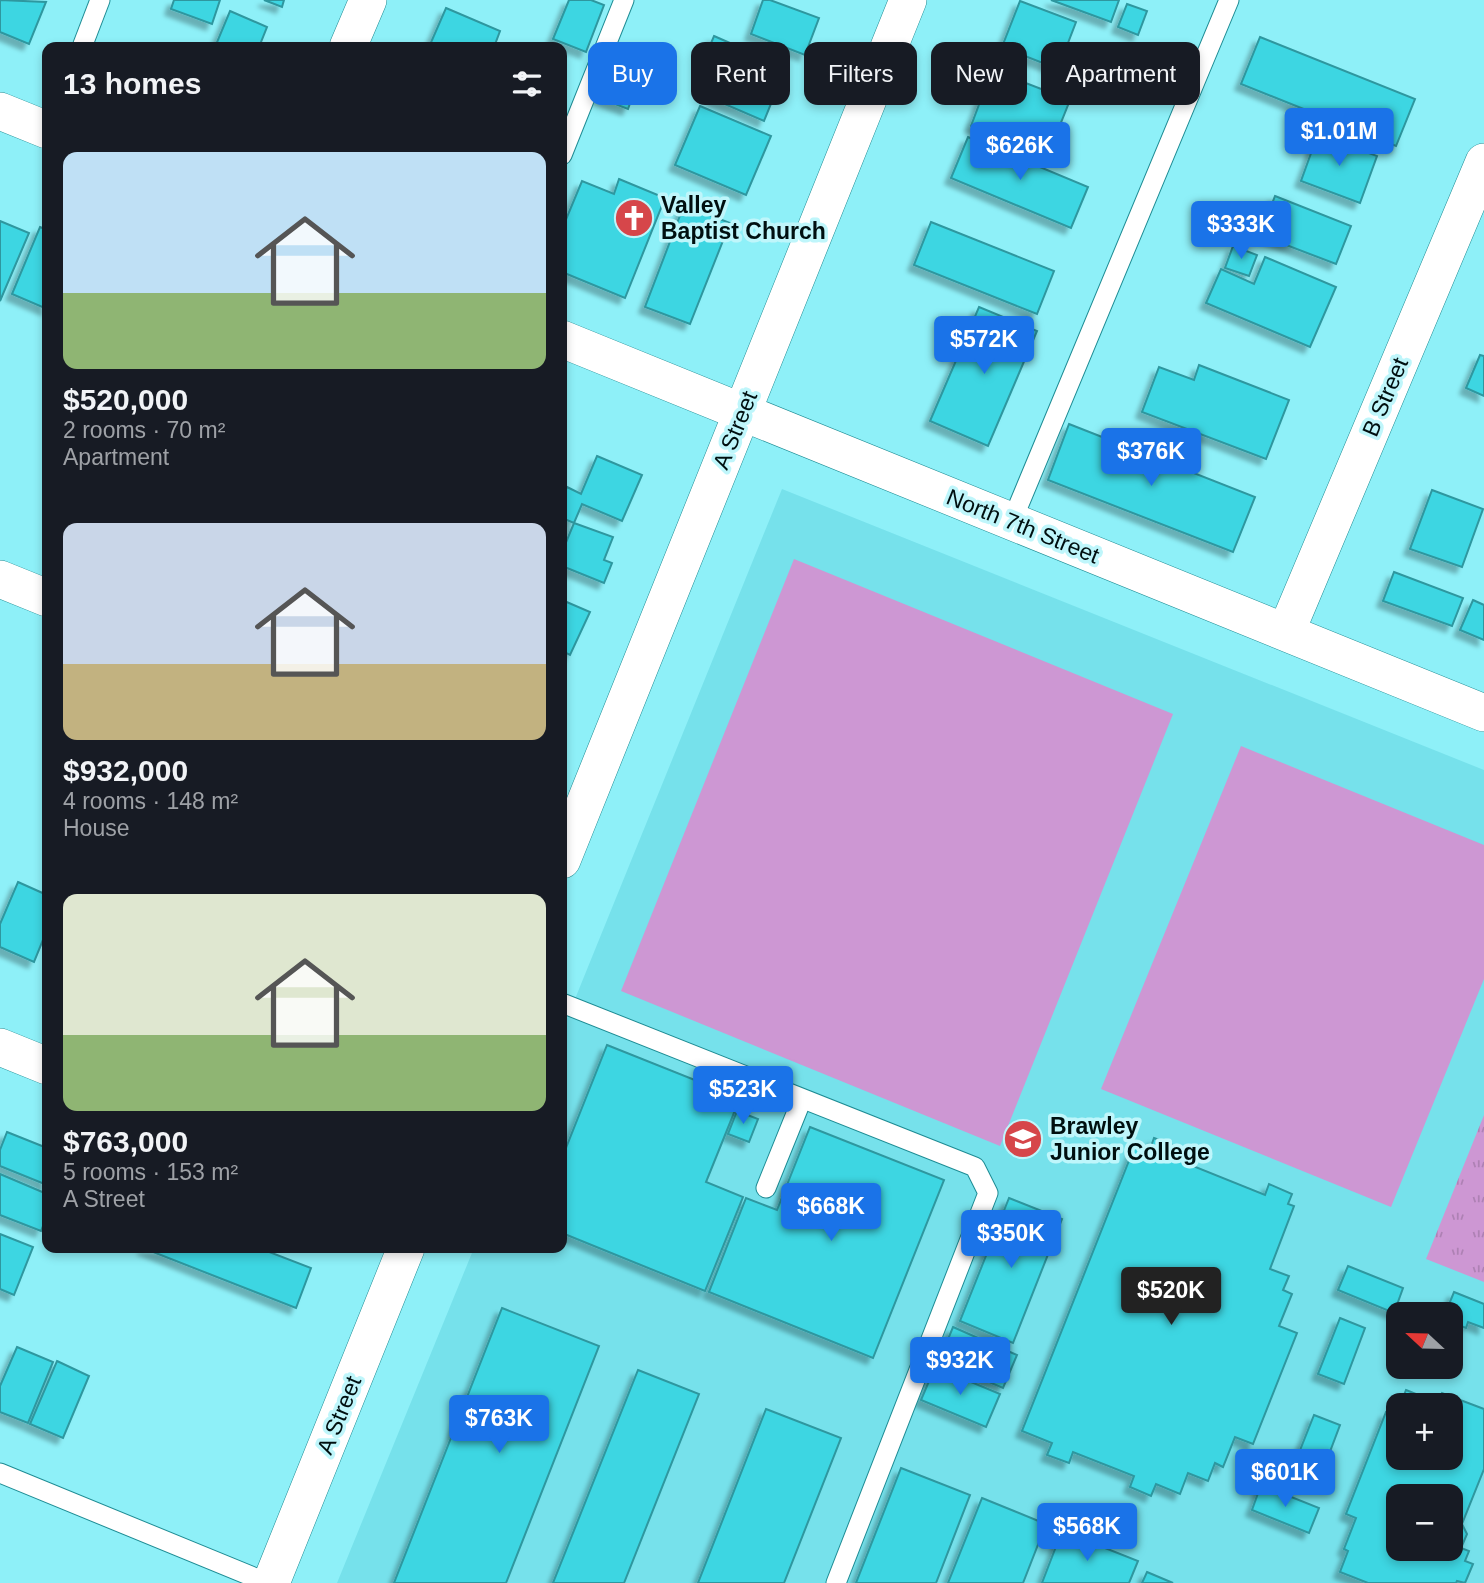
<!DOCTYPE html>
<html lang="en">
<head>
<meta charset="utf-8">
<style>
  :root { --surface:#171b24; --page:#242831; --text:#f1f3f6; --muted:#9ea1a6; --accent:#1a73e8 }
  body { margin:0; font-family:Helvetica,sans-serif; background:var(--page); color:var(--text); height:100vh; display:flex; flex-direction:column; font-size:26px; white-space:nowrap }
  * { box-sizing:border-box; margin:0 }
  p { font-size:23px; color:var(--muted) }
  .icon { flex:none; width:38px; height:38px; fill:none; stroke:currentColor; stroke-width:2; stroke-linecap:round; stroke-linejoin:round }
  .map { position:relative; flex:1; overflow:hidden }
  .panel { position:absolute; left:42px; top:42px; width:525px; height:1211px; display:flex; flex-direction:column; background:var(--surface); border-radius:14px; box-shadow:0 4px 10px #0003 }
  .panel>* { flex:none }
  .hud { position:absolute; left:588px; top:42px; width:665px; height:63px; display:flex; gap:14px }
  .needle { width:46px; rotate:292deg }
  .tools { position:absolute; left:1386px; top:1302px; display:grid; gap:14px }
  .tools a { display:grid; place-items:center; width:77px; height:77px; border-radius:14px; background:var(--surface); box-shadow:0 4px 10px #0003; font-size:35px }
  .price { position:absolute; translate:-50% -60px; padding:0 16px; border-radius:7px; background:var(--accent); color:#fff; font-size:23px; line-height:46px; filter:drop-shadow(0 2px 4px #0008) }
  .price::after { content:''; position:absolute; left:50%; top:42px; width:21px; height:16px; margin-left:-10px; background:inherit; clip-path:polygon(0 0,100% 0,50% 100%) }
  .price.current { background:#222; color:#fff }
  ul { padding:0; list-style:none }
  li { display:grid; align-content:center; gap:14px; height:371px; padding:0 21px }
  li span { display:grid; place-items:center; height:217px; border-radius:14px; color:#555 }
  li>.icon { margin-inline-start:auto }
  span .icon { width:126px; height:126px; fill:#fffc; stroke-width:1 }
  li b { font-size:30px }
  h2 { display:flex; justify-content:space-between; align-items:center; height:84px; padding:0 21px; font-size:30px }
  .tag { padding:0 24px; border-radius:14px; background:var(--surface); box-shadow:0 4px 10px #0003; font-size:24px; line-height:63px }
  .tag.current { background:var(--accent); color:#fff }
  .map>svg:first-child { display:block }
  .built { fill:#76e1eb; fill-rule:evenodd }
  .grass { fill:#cd97d3 }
  .park { fill:url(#park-tufts) }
  .building { fill:#3dd6e2; stroke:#2e979f; stroke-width:2; fill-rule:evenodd; filter:url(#shadow) }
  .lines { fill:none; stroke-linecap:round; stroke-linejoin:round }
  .lane-casing { stroke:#1e8c94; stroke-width:21 }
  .street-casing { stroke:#1e8c94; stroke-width:38 }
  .lane { stroke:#fff; stroke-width:19 }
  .street { stroke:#fff; stroke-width:37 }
  .labels { text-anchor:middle; stroke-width:7; stroke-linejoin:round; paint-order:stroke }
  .poi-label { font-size:23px; font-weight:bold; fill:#000f10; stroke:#bff6fb; text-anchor:start }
  .street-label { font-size:23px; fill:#000f10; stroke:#bff6fb }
</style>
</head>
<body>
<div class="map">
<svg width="1484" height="1583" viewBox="0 0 1484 1583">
  <defs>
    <pattern id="park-tufts" width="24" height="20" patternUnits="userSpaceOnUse" patternTransform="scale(1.75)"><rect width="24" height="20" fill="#cd97d3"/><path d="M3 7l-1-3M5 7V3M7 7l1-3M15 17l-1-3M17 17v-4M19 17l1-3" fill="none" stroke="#ae81b4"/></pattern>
    <filter id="shadow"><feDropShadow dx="-6" dy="6" stdDeviation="2" flood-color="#0004"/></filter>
  </defs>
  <rect width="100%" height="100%" fill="#8ef0f8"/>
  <!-- built -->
  <path class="built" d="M782,489L1484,770V1583H337L474,1248H562V1031ZM1398,1314H1451V1367H1398ZM1398,1405H1451V1458H1398ZM1398,1496H1451V1549H1398Z"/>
  <!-- grass -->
  <g class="grass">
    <path d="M794,559L1173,714L1000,1146L621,991Z"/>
    <path d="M1241,746L1484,845V979L1391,1207L1101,1089Z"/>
  </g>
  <!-- park -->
  <path class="park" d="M1484,1115V1282L1426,1259Z"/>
  <!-- building -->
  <g class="building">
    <path d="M0,0L46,2L29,44L0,32Z"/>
    <path d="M174,0H220L212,24L171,9Z"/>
    <path d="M264,0H284L282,7Z"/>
    <path d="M569,0H591L604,5L586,52L553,39Z"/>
    <path d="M763,0H770L819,18L805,55L751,34Z"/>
    <path d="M1051,0H1119L1111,22Z"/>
    <path d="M1020,1L1076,22L1058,69L1002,47Z"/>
    <path d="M1127,4L1147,11L1138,35L1118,27Z"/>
    <path d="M446,8L500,31L494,47H429Z"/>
    <path d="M230,11L267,27L259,47H215Z"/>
    <path d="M714,36L746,50L739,66L779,84L764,121L713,99L728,64L706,55Z"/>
    <path d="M1260,37L1415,99L1396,146L1241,84Z"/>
    <path d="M608,69L638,81L628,109L597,97Z"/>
    <path d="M992,70L1070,100L1048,155L971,126Z"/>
    <path d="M700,106L771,136L746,195L675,165Z"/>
    <path d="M1318,134L1377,156L1360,203L1301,181Z"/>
    <path d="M968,137L1088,187L1071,228L951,178Z"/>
    <path d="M619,179L665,198L625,298L562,272V229L582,181L614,194Z"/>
    <path d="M1275,196L1351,226L1336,264L1260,235Z"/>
    <path d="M684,205L730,223L690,324L645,307Z"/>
    <path d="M0,221L29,233L0,301Z"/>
    <path d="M931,222L1054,271L1037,314L914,265Z"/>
    <path d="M40,227L47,230V309L12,294Z"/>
    <path d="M1233,246L1257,255L1249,276L1225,268Z"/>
    <path d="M1265,257L1336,287L1310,347L1206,303L1221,269L1254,284Z"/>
    <path d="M979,307L1037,331L988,446L930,421Z"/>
    <path d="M1480,355L1484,356V396L1466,388Z"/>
    <path d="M1199,365L1289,400L1266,459L1142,412L1159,367L1194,380Z"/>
    <path d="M1069,424L1255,497L1233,552L1048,480Z"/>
    <path d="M597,456L642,475L622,521L582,504L574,523L562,518V500L567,487L581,494Z"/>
    <path d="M1432,490L1483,509L1462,567L1410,549Z"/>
    <path d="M574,523L613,537L604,560L612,563L604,583L562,566V552Z"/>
    <path d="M1394,572L1463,598L1452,626L1383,601Z"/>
    <path d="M562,600L590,612L570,655L562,651Z"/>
    <path d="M1473,600L1484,605V640L1460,630Z"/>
    <path d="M18,882L47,895V930L34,962L0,947V924Z"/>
    <path d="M607,1045L740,1098L706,1182L743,1197L705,1291L562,1233V1158Z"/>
    <path d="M737,1111L758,1119L749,1142L728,1134Z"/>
    <path d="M810,1127L944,1180L873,1358L709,1292L746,1198L777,1210Z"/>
    <path d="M7,1132L47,1148V1185L0,1166V1150Z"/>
    <path d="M1154,1138L1178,1147L1173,1158L1265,1195L1269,1184L1292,1194L1288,1204L1294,1206L1270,1269L1289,1276L1283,1290L1292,1294L1279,1326L1297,1333L1253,1444L1235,1437L1223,1467L1215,1463L1208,1481L1188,1473L1180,1494L1156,1484L1151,1496L1130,1487L1134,1476L1073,1452L1069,1463L1047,1455L1052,1443L1022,1431L1136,1143L1150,1149Z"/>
    <path d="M0,1174L47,1194V1216L41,1231L0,1215Z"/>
    <path d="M1009,1198L1062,1219L1013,1343L960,1321Z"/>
    <path d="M0,1234L33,1247L14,1295L0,1289Z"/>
    <path d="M143,1248H259L311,1268L296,1308Z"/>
    <path d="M1348,1266L1403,1288L1394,1313L1338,1290Z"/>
    <path d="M1454,1292L1484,1304V1328L1468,1322L1466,1328L1451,1322V1314H1445Z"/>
    <path d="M502,1308L599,1346L506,1583H394Z"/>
    <path d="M1340,1318L1365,1328L1344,1384L1318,1374Z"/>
    <path d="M1451,1324L1462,1329L1451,1358Z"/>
    <path d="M953,1327L1017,1355L1003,1388L939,1361Z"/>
    <path d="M17,1347L53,1362L28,1423L0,1412V1386Z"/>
    <path d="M57,1361L89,1376L63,1438L30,1424Z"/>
    <path d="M935,1367L1000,1394L986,1427L921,1400Z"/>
    <path d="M638,1370L699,1394L624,1583H553Z"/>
    <path d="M1406,1390L1438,1403L1442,1393L1484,1409V1469L1462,1524L1467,1534L1461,1548L1469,1551L1465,1561L1473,1564L1465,1583L1457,1581L1456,1583H1368L1340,1572L1348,1551L1344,1549L1356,1518L1346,1514L1386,1412L1396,1416L1398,1410V1458H1451V1405H1400ZM1398,1496H1451V1549H1398Z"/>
    <path d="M766,1409L841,1438L784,1583H698Z"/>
    <path d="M1314,1415L1340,1425L1320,1478L1293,1468Z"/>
    <path d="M901,1468L970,1495L936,1583H856Z"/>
    <path d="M1261,1485L1319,1508L1309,1533L1252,1510Z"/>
    <path d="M982,1498L1046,1524L1023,1583H948Z"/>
    <path d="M1062,1531L1138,1561L1129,1583H1042Z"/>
    <path d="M1147,1572L1173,1583H1142Z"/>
  </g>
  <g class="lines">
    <!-- lane casing -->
    <g class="lane-casing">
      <g id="lane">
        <path d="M82,47L100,0"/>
        <path d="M562,155L624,0"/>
        <path d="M1012,521L1229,0"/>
        <path d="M562,1003L975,1167L988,1193L836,1583"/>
        <path d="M766,1188L802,1099"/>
        <path d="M0,1473L268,1583"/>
      </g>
    </g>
    <!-- street casing -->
    <g class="street-casing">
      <g id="street">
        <path d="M348,47L368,0"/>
        <path d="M0,111L47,130"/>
        <path d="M562,339L1484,713"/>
        <path d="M0,579L47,598"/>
        <path d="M1286,632L1484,162"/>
        <path d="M562,860L908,0"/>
        <path d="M0,1047L47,1066"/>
        <path d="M271,1583L406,1248"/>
      </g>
    </g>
    <!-- lane -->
    <use href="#lane" class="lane"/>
    <!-- street -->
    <use href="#street" class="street"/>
  </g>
  <!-- icons -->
  <defs>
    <g id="church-disc" transform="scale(2.0125)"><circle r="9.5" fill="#d6464a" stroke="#bff6fb"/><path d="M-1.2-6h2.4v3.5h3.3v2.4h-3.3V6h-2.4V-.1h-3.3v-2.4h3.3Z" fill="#fff"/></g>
    <g id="school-disc" transform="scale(2.0125)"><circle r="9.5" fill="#d6464a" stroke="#bff6fb"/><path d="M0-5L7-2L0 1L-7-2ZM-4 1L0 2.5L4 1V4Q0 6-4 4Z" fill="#fff"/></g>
  </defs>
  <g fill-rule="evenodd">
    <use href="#church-disc" x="634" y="218"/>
    <use href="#school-disc" x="1023" y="1139"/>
  </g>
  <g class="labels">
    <!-- poi labels -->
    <g class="poi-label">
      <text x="661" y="213">Valley<tspan x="661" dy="26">Baptist Church</tspan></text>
      <text x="1050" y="1134">Brawley<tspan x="1050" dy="26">Junior College</tspan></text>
    </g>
    <!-- street labels -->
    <g class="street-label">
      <text transform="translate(1385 397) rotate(-67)" y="8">B Street</text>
      <text transform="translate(735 430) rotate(-68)" y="8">A Street</text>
      <text transform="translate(1023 526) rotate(22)" y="8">North 7th Street</text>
      <text transform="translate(339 1415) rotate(-68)" y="8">A Street</text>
    </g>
  </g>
</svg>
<div class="tools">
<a><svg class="needle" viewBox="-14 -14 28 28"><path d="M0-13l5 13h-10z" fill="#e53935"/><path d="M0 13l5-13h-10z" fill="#9ea1a6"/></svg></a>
<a>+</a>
<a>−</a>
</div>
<b class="price" style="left:1339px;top:168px">$1.01M</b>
<b class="price" style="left:1020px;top:182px">$626K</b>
<b class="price" style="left:1241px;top:261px">$333K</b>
<b class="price" style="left:984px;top:376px">$572K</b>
<b class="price" style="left:1151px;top:488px">$376K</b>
<b class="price" style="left:743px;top:1126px">$523K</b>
<b class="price" style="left:831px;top:1243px">$668K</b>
<b class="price" style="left:1011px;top:1270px">$350K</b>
<b class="price current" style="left:1171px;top:1327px">$520K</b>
<b class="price" style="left:960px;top:1397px">$932K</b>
<b class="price" style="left:499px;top:1455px">$763K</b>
<b class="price" style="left:1285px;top:1509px">$601K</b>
<b class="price" style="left:1087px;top:1563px">$568K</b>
<div class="hud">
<a class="tag current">Buy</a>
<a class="tag">Rent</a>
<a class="tag">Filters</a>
<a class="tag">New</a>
<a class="tag">Apartment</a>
</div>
<section class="panel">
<h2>13 homes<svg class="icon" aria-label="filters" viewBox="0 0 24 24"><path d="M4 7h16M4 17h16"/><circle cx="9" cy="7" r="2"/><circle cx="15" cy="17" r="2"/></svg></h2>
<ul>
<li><span style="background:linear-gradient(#bfe0f5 65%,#8fb573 0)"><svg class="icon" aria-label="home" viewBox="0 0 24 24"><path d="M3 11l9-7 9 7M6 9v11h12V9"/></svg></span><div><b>$520,000</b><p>2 rooms · 70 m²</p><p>Apartment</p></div></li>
<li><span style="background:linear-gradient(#c9d6e8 65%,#c2b280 0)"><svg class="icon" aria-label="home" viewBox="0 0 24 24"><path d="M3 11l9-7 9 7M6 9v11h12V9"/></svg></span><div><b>$932,000</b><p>4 rooms · 148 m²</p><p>House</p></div></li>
<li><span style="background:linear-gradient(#dfe7d0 65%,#8fb573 0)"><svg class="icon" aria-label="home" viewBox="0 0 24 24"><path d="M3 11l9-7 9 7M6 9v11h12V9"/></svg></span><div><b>$763,000</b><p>5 rooms · 153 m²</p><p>A Street</p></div></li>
</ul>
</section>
</div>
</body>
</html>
